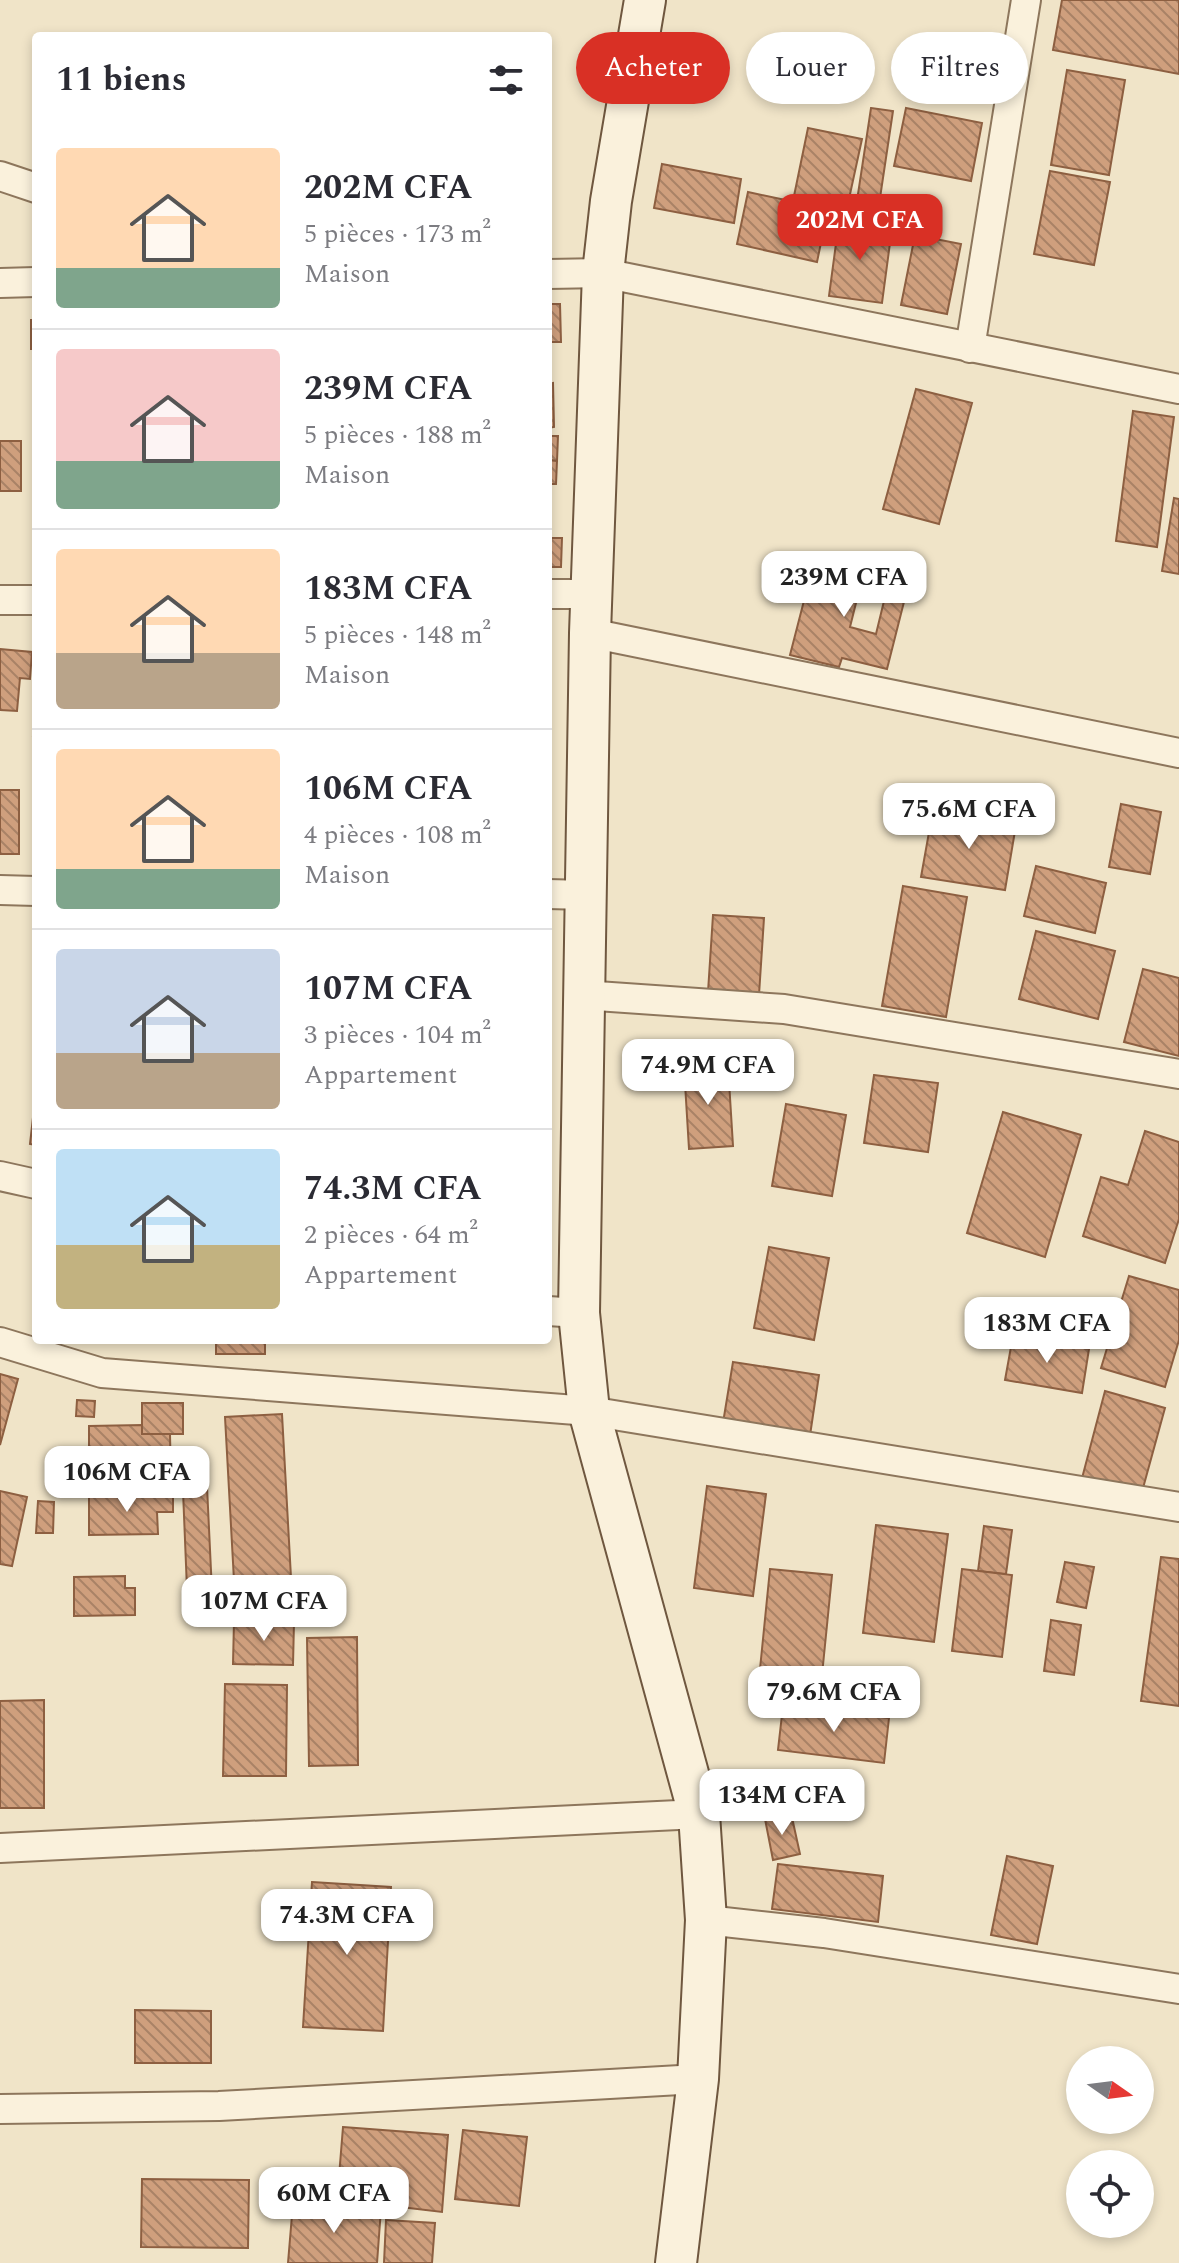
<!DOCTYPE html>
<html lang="fr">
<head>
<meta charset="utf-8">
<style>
  :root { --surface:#fff; --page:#f2f2f3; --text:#2b2b33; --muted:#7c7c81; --line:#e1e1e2; --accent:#d93025 }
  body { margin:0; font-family:Spectral,serif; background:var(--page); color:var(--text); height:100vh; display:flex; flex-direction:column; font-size:30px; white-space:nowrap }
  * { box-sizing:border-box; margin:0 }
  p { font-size:26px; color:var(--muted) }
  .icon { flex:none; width:44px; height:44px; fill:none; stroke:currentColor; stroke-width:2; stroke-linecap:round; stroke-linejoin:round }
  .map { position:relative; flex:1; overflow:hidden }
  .sheet { position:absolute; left:32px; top:32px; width:520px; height:1312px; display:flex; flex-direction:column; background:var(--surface); border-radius:8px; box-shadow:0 4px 12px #0003 }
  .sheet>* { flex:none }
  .top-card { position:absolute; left:576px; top:32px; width:482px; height:72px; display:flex; gap:16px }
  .needle { width:52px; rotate:104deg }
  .tools { position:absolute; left:1066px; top:2046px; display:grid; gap:16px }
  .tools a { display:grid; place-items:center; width:88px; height:88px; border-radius:50%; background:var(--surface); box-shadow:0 4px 12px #0003; font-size:40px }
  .price { position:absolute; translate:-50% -68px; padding:0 18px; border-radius:16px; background:#fff; color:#222; font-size:26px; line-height:52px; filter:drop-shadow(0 2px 4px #0008) }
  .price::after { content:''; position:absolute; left:50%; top:48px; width:24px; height:18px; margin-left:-12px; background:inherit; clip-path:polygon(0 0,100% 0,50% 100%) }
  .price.selected { background:var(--accent); color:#fff }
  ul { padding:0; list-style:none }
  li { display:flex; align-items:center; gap:24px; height:200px; padding:0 24px }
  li+li { border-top:2px solid var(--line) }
  li span { display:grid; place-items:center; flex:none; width:224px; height:160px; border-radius:8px; color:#555 }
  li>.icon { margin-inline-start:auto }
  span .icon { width:96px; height:96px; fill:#fffc; stroke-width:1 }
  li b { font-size:34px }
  h2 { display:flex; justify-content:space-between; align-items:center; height:96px; padding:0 24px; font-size:34px }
  .chip { padding:0 28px; border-radius:36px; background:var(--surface); box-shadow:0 4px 12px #0003; font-size:28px; line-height:72px }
  .chip.selected { background:var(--accent); color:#fff }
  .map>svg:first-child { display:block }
  .building { fill:url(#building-back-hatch); stroke:#8d5f41; stroke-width:2 }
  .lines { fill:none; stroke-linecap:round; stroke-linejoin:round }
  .street-casing { stroke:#8d765c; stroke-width:32 }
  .secondary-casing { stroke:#6f573f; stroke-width:44 }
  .street { stroke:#faf1dc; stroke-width:28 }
  .secondary { stroke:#faf1dc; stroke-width:40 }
</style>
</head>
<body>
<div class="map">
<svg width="1179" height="2263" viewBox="0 0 1179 2263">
  <defs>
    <pattern id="building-back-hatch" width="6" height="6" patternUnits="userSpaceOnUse" patternTransform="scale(2)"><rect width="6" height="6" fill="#cf9f7d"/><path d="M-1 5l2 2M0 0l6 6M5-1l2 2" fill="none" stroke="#a98266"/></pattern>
  </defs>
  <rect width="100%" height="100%" fill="#f0e4c8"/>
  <!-- building -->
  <g class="building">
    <path d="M1062,0H1179V74L1053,50Z"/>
    <path d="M1067,70L1125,80L1109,175L1051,165Z"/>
    <path d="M871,108L893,111L877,218L855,214Z"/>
    <path d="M906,108L982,123L971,181L894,166Z"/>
    <path d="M808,128L862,139L847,208L794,196Z"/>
    <path d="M662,164L741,179L734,223L654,208Z"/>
    <path d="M1050,171L1110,182L1094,265L1034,254Z"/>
    <path d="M748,192L828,209L817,262L737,244Z"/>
    <path d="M839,221L892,228L882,303L829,296Z"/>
    <path d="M915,235L961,244L947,314L901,305Z"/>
    <path d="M548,304H560L561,342H548Z"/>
    <rect x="31" y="320" width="5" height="29"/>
    <path d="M553,383L554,427L548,428V384Z"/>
    <path d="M916,389L972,403L939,524L883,509Z"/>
    <path d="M1133,411L1174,417L1157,547L1116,541Z"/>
    <path d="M548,436H558L557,461L548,460Z"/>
    <rect x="0" y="441" width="21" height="50"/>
    <path d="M548,460L557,461L556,484H548Z"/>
    <path d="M1174,498L1179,499V574L1162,571Z"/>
    <path d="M551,538H562L561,567H550Z"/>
    <path d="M815,558L864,571L850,627L876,634L884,601L873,599L877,583L907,590L887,669L842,658L839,667L790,655Z"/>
    <path d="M0,649L32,652L30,679L20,678L17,711L0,710Z"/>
    <path d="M36,671V736H33Z"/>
    <rect x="0" y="790" width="19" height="64"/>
    <path d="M1121,804L1161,812L1150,874L1109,867Z"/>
    <path d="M933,810L1016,825L1005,890L921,877Z"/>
    <path d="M1036,866L1106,883L1095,933L1024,916Z"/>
    <path d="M903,886L967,897L946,1017L882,1006Z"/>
    <path d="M713,915L764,918L759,995L708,992Z"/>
    <path d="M1036,931L1115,951L1098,1019L1019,999Z"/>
    <path d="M1143,969L1179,978V1056L1124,1042Z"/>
    <path d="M728,1065L733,1146L689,1149L684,1067Z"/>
    <path d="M874,1075L938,1083L928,1152L864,1143Z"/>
    <path d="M36,1091V1145L30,1144Z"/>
    <path d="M786,1104L846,1115L832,1196L772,1186Z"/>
    <path d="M1003,1112L1081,1135L1045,1257L967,1233Z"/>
    <path d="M1145,1131L1179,1142V1219L1165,1263L1083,1236L1101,1177L1128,1185Z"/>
    <path d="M769,1247L829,1258L814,1340L754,1328Z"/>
    <path d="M1129,1276L1179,1290V1340L1165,1387L1101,1368Z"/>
    <path d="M1013,1336L1089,1349L1082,1393L1005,1380Z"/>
    <path d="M182,1340H265V1354H216V1340Z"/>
    <path d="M733,1362L819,1375L809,1442L722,1429Z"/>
    <path d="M0,1374L18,1379L0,1445Z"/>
    <path d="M1105,1391L1165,1408L1140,1499L1081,1482Z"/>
    <path d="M77,1400L95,1401L94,1417L76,1416Z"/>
    <rect x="142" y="1403" width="41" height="31"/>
    <path d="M282,1414L293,1614L236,1617L225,1417Z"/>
    <path d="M142,1425V1434H170L171,1481L89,1482V1426Z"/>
    <path d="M206,1465L213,1613L188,1614L182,1466Z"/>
    <path d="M707,1486L766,1494L753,1596L694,1588Z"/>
    <path d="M0,1491L27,1497L12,1566L0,1564Z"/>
    <path d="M173,1494V1512H157L158,1534L89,1535V1495Z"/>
    <path d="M38,1501L54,1502L53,1533H36Z"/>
    <path d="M876,1525L948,1534L934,1642L863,1633Z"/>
    <path d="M984,1526L1012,1530L1006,1574L978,1571Z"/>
    <path d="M1161,1557L1179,1559V1706L1141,1701Z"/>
    <path d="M1065,1562L1094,1567L1086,1608L1057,1602Z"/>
    <path d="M770,1569L832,1575L821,1685L759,1679Z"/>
    <path d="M962,1569L1012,1575L1002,1657L952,1651Z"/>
    <path d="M125,1576V1588H135V1615L74,1616V1577Z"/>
    <path d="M1051,1620L1081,1625L1074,1675L1044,1671Z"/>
    <path d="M234,1621L294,1622L293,1665L233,1664Z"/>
    <path d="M357,1637L358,1765L309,1766L307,1638Z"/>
    <path d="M225,1684L287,1685L286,1776H223Z"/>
    <path d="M44,1700V1808H0V1701Z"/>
    <path d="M783,1706L889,1718L884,1763L778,1750Z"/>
    <path d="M791,1813L800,1854L773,1860L765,1819Z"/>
    <path d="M1007,1856L1053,1866L1037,1944L991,1935Z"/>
    <path d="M778,1864L883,1876L878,1922L772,1909Z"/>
    <path d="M312,1882L391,1887L383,2031L303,2027Z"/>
    <path d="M135,2010L211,2011V2063H135Z"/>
    <path d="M343,2127L448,2135L442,2212L384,2205L385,2193L338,2189Z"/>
    <path d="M463,2130L527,2137L519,2206L455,2199Z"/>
    <path d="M142,2179L249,2180L248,2248L141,2247Z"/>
    <path d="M293,2203L381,2209L377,2263H288Z"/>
    <path d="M386,2220L435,2223L432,2263H384Z"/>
  </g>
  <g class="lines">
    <!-- street casing -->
    <g class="street-casing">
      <g id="street">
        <path d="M0,176L36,188"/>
        <path d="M548,274L603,273L1179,389"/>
        <path d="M0,283L36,282"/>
        <path d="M970,348L1026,0"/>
        <path d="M548,594H591"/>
        <path d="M0,600H36"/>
        <path d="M590,633L1179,753"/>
        <path d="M0,890L36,891"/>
        <path d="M548,894L585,895"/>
        <path d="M582,995L784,1009L1179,1074"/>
        <path d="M0,1176L36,1184"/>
        <path d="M548,1311L579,1313"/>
        <path d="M0,1342L102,1373L589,1411L1179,1507"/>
        <path d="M0,1848L699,1814"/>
        <path d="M706,1920L824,1933L1179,1989"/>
        <path d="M0,2109L219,2106L698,2079"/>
      </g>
    </g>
    <!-- secondary casing -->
    <g class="secondary-casing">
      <path id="secondary" d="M645,0L611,201L603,273L590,633L579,1313L589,1411L699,1814L706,1920L698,2079L676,2263"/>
    </g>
    <!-- street -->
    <use href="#street" class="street"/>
    <!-- secondary -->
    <use href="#secondary" class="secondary"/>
  </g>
</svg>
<div class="tools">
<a><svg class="needle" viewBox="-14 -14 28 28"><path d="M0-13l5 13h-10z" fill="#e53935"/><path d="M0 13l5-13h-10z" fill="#7c7c81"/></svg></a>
<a><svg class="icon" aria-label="locate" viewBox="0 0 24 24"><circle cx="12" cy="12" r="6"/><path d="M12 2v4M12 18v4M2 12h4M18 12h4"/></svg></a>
</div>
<b class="price selected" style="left:860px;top:262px">202M CFA</b>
<b class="price" style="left:844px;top:619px">239M CFA</b>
<b class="price" style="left:969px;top:851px">75.6M CFA</b>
<b class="price" style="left:708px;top:1107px">74.9M CFA</b>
<b class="price" style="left:1047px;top:1365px">183M CFA</b>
<b class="price" style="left:127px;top:1514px">106M CFA</b>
<b class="price" style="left:264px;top:1643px">107M CFA</b>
<b class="price" style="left:834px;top:1734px">79.6M CFA</b>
<b class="price" style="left:782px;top:1837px">134M CFA</b>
<b class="price" style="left:347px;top:1957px">74.3M CFA</b>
<b class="price" style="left:334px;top:2235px">60M CFA</b>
<div class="top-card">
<a class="chip selected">Acheter</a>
<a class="chip">Louer</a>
<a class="chip">Filtres</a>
</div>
<section class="sheet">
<h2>11 biens<svg class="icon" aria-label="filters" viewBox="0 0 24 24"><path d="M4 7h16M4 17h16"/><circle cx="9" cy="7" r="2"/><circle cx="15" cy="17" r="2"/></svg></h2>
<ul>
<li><span style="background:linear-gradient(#ffd9b3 75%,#7fa58c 0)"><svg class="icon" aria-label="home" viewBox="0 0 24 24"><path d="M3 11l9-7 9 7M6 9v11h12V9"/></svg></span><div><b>202M CFA</b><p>5 pièces · 173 m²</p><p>Maison</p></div></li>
<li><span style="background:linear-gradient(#f6c9c9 70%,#7fa58c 0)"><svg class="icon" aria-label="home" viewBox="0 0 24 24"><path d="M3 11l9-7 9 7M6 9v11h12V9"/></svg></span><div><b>239M CFA</b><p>5 pièces · 188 m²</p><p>Maison</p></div></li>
<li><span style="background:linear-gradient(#ffd9b3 65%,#b9a48a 0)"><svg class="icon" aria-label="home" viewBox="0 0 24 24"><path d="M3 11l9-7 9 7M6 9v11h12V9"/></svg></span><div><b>183M CFA</b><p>5 pièces · 148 m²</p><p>Maison</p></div></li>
<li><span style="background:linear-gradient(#ffd9b3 75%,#7fa58c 0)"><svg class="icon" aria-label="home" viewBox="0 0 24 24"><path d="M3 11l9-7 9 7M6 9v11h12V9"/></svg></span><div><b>106M CFA</b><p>4 pièces · 108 m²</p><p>Maison</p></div></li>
<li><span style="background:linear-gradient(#c9d6e8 65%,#b9a48a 0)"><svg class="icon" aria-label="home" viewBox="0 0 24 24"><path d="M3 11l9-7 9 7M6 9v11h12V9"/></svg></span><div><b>107M CFA</b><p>3 pièces · 104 m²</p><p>Appartement</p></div></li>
<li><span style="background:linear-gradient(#bfe0f5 60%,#c2b280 0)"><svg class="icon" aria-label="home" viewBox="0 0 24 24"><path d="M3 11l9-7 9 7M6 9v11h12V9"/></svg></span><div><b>74.3M CFA</b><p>2 pièces · 64 m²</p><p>Appartement</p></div></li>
</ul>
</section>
</div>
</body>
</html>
